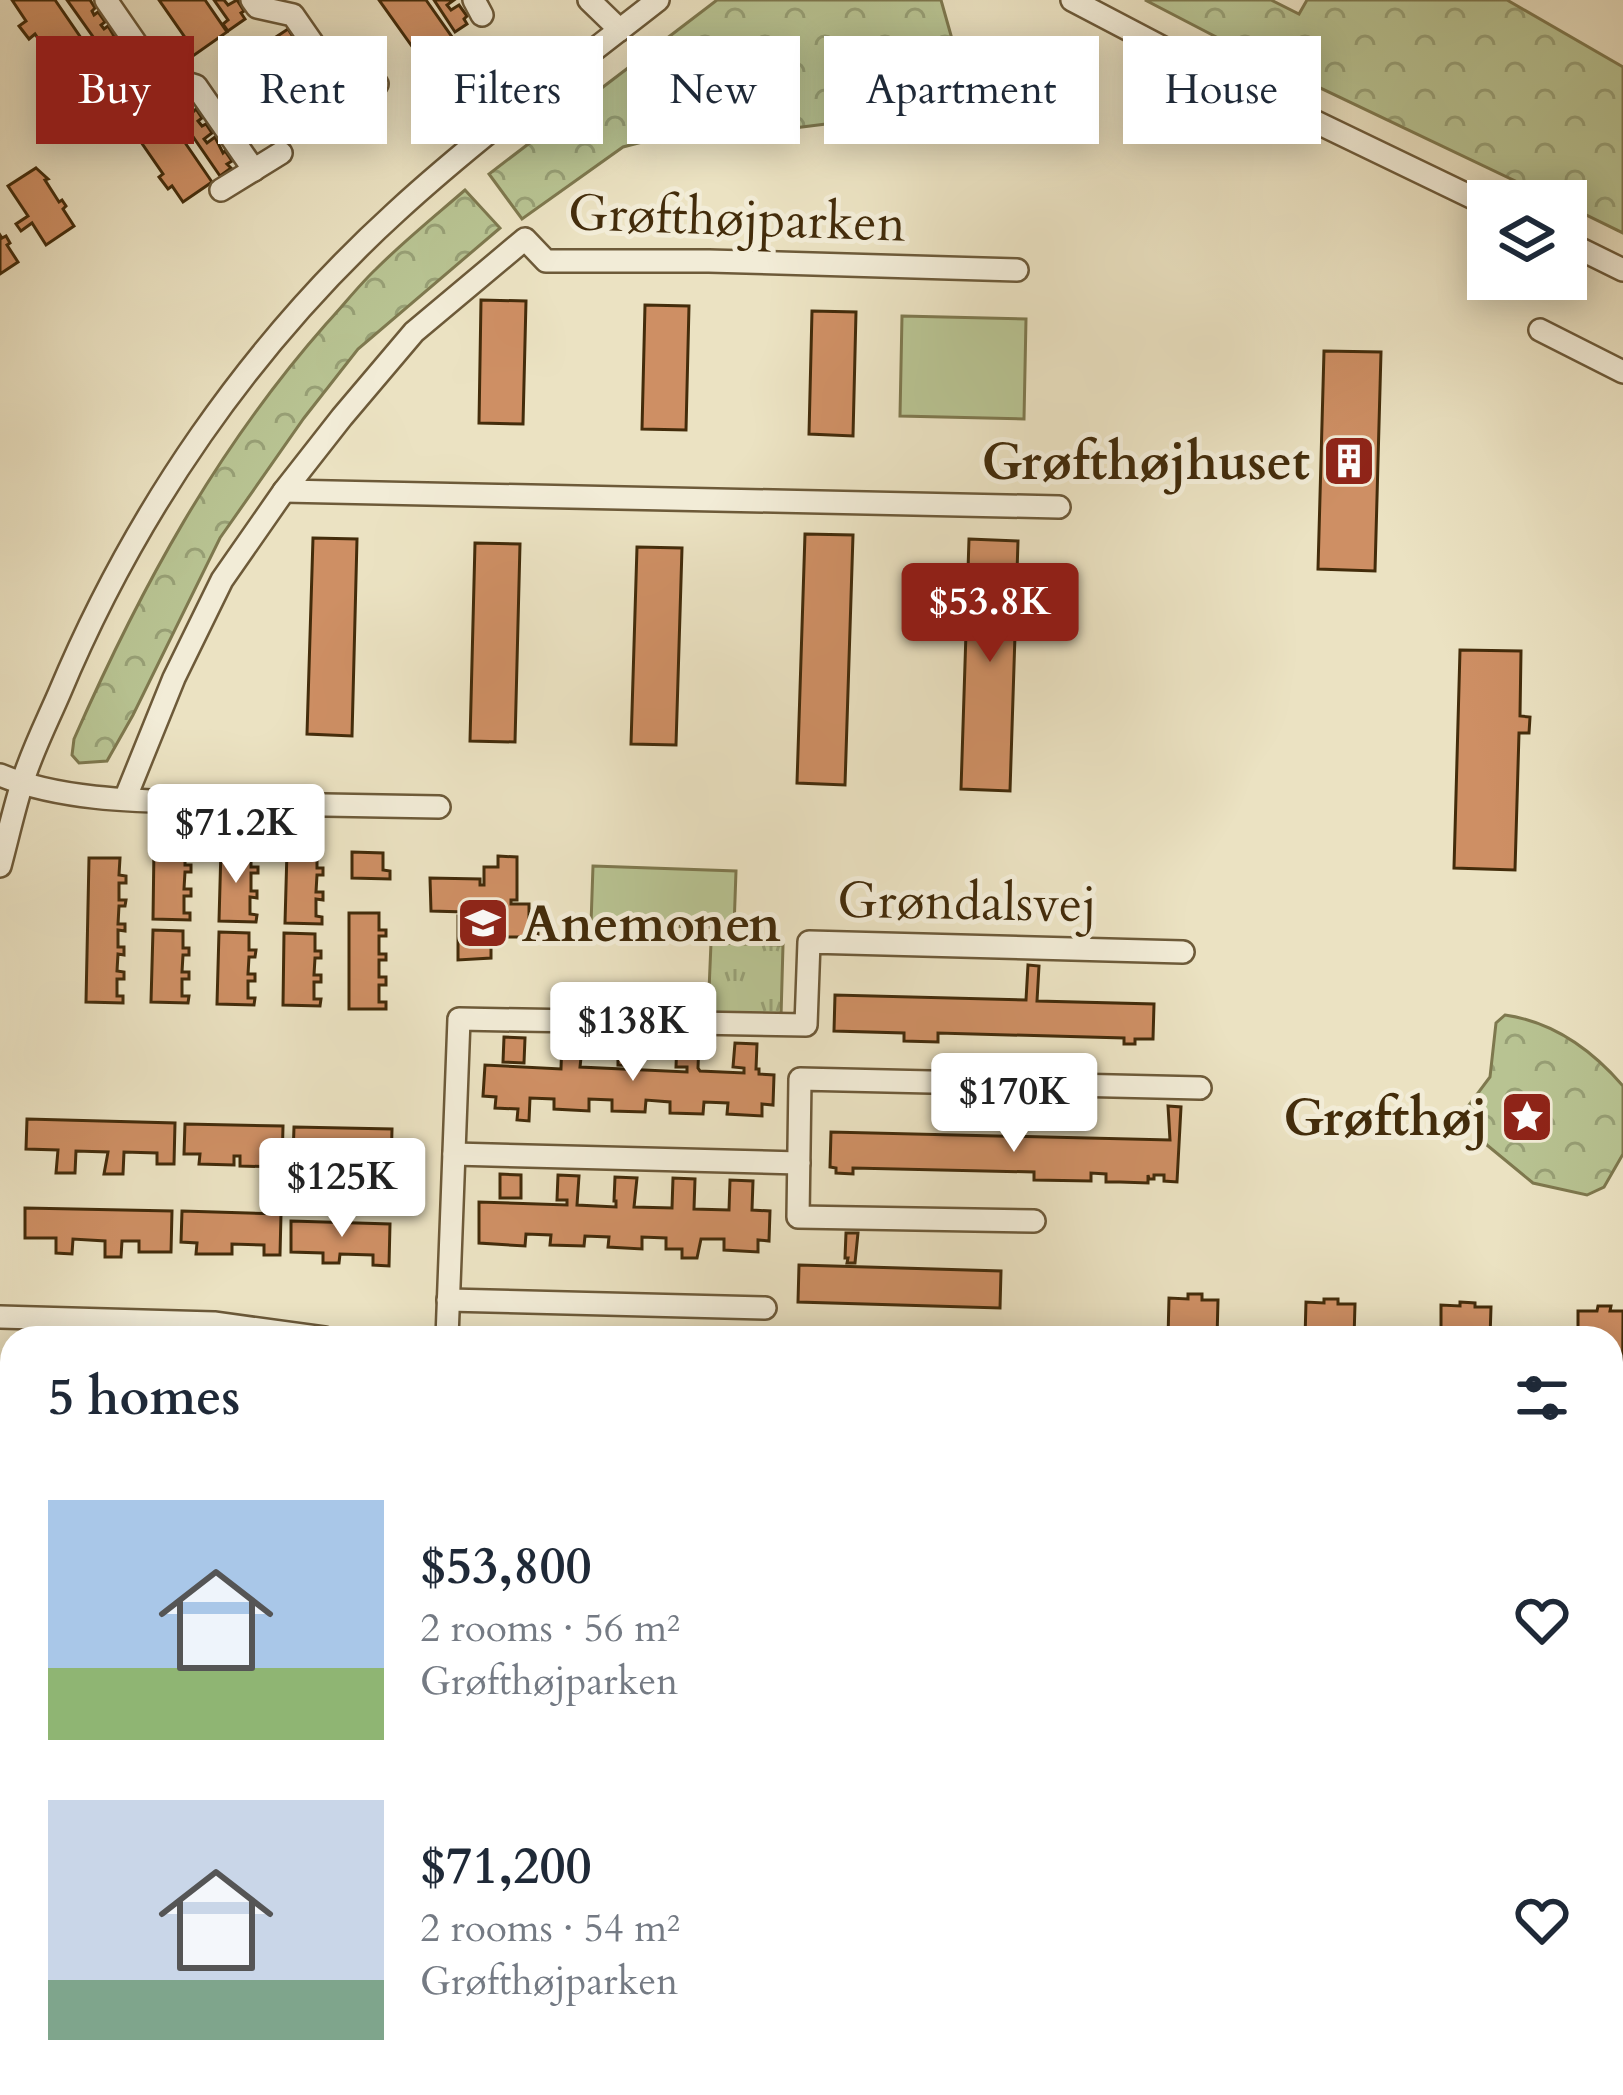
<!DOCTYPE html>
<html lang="en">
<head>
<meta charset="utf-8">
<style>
  :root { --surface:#fff; --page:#f6f6f7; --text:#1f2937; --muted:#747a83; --accent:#8f2418 }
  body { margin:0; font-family:Cardo,serif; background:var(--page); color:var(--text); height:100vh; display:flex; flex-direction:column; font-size:45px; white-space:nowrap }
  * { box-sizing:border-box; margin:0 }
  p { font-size:39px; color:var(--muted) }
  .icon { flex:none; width:66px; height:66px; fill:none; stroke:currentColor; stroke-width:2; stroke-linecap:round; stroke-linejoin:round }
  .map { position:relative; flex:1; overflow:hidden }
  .drawer { position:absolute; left:0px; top:1326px; width:1623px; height:771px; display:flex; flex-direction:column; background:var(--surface); border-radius:36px 36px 0 0; box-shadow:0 6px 30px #0003 }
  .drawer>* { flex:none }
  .top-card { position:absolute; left:36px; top:36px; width:1551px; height:108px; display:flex; gap:24px }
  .controls { position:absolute; left:1467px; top:180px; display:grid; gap:24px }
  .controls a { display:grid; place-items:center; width:120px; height:120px; border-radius:0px; background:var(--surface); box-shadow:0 6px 30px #0003; font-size:60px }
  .price { position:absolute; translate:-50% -102px; padding:0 27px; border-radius:12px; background:#fff; color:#222; font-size:39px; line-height:78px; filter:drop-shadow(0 3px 6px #0008) }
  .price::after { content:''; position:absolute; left:50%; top:72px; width:36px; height:27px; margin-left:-18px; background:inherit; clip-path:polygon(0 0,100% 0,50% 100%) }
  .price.on { background:var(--accent); color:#fff }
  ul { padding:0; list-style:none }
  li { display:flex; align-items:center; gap:36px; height:300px; padding:0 48px }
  li span { display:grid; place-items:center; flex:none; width:336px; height:240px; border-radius:0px; color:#555 }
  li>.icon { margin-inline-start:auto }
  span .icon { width:144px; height:144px; fill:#fffc; stroke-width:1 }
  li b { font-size:51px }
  h2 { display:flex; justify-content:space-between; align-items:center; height:144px; padding:0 48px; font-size:51px }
  .pill { padding:0 42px; border-radius:0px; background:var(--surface); box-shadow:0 6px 30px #0003; font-size:42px; line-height:108px }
  .pill.on { background:var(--accent); color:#fff }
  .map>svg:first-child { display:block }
  .grass { fill:url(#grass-tufts); stroke:#7e784e; stroke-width:3 }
  .forest { fill:url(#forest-crowns); stroke:#7e784e; stroke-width:3 }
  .garden { fill:#b8c392; stroke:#7e784e; stroke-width:3 }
  .building { fill:#ce8f64; stroke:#432c0b; stroke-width:3 }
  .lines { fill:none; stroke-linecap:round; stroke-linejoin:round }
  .minor-casing { stroke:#6d5a39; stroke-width:26 }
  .minor { stroke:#f2ecd7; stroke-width:21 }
  .labels { text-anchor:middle; stroke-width:10; stroke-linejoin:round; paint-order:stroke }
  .street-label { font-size:51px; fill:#432c0b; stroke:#f2ecd7 }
  .poi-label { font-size:51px; font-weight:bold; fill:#432c0b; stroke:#f2ecd7; text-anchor:end }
</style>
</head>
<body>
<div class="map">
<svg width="1623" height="2095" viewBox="0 0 1623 2095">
  <defs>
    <pattern id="grass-tufts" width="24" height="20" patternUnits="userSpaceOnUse" patternTransform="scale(3)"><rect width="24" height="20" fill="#b8c392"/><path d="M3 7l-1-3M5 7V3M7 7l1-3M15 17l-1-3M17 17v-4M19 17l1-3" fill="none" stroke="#979f75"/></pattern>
    <pattern id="forest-crowns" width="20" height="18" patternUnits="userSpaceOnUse" patternTransform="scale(3)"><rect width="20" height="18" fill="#b8c392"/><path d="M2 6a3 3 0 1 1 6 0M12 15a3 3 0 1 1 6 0" fill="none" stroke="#979f75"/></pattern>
  </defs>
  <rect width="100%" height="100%" fill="#ebe2c2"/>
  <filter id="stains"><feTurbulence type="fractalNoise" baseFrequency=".00167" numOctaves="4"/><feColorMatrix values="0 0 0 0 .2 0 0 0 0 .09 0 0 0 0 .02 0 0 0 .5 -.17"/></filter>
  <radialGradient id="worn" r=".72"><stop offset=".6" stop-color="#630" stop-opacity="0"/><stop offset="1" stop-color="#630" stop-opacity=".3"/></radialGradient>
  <!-- grass -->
  <path class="grass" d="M711,943L783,945L781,1017L708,1014Z"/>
  <!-- forest -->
  <g class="forest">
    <path d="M717,0H941L954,46L940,85L834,123L753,133H677L623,147L522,219L489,174Z"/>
    <path d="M1145,0H1271L1299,14L1307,0H1507L1623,67V233L1566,205V201H1557L1249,54Z"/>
    <path d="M465,190L500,228L358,349L304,418L220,538L133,715L107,761L79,763L72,755L74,739C141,587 216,449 326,324C343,306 358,286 376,269C404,241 435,216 465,190Z"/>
    <path d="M1505,1015C1554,1022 1592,1050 1623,1086V1154L1604,1187L1587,1195L1533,1183L1476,1136L1466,1109L1490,1077L1496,1023Z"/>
    <path d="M365,2085H651L667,2095H365Z"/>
    <path d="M1081,2085H1409L1420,2095H1074Z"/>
  </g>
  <!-- garden -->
  <g class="garden">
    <path d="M902,316L1026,319L1024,419L900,416Z"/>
    <path d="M593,866L736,871L734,928L591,924Z"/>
  </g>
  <!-- building -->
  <g class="building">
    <path d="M12,0H55L123,99L94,119L74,91L68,95L49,68L39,54L45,49L35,34L29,39L19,26L26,21Z"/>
    <path d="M67,0H90L95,8L92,11L94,15L98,12L105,22L101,25L104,29L108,26L114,36L111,38L114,42L117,40L124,50L120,53L123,57L127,54L134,64L130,67L133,71L137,68L147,83L127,96L123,91L128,87L99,45L97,46L94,42L96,41Z"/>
    <path d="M159,0H205L227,32L190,58L178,41L184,36Z"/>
    <path d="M214,0H224L228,5L237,0L244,11L241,13L245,19L228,31L223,24L228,20Z"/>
    <path d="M379,0H426L452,37L421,59Z"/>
    <path d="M434,0H454L447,5L451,10L459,5L467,16L464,19L467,24L455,32Z"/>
    <path d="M288,29L295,40L292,42L296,48L299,46L307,57L303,59L307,65L311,62L331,91L327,93L331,99L320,108L273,39Z"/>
    <path d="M266,43L313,113L282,134L234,68Z"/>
    <path d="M186,96L193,105L190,107L193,112L196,109L202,118L198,121L202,126L206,124L212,133L204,139L207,143L215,137L223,153L225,151L232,161L227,164L231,168L220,176L172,106Z"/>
    <path d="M164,112L212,182L183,202L172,186L168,189L159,177L163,174L134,132Z"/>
    <path d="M36,168L48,179L45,180L59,202L62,200L66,206L63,209L74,226L46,245L32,223L21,231L16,224L28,216L8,186Z"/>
    <path d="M0,235L2,238L6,236L10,243L7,245L18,262L0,274Z"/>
    <path d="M481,300L526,301L523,424L479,423Z"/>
    <path d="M645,305L689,306L686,430L642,429Z"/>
    <path d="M812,311L856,312L853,436L809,434Z"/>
    <path d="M1324,351L1381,352L1375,571L1318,569Z"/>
    <path d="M805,534L853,535L845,785L797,783Z"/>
    <path d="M313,538L357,539L352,736L307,734Z"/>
    <path d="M969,539L1018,541L1010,791L961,789Z"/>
    <path d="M475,543L520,544L515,742L470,741Z"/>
    <path d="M637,547L682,548L676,745L631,744Z"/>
    <path d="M1460,650L1521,651L1520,716L1530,717L1529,733H1519L1515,870L1454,868Z"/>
    <path d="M154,847L185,848V865H191V872H185L184,889H191V896H184V913H190V920L153,919Z"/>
    <path d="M221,849L251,850V867H258V873H251V891H257V898L250,897V914L257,915L256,922L219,921Z"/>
    <path d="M287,851H317V868H323V875H317L316,892H323V900L316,899V916L322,917V924L285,923Z"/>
    <path d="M352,852L383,853V870L390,871V879L352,878Z"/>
    <path d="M498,856L517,857V900H511V904H529V918H538V937H497V930H491V958L458,960V916H465V912L431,911L430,878L480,879V885H484V867H498Z"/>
    <path d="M89,858H120L119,875L126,876V883H119V900H126L125,906H119L118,924H125V931L118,930V947H124V955L118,954L117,971L124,972V979H117V996H123V1003L86,1002Z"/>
    <path d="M349,913H379V930H386V936H379V954H386V960H379V977H386V985H379V1002H386V1009H349Z"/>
    <path d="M153,930L183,931V948H189V955H183L182,972H189V979H182V996H189L188,1003L151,1002Z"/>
    <path d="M219,932L249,933V950H256L255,957H249L248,974H255V981H248V998H255L254,1005L217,1004Z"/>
    <path d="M284,933L315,934V951H321V958H315L314,975H321V982H314V999H321L320,1006L283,1005Z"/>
    <path d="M1028,965L1039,966L1037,1001L1154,1004L1153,1039H1135V1044H1124V1038L938,1033V1042L904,1041V1033L834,1031L835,995L1026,1000Z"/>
    <path d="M504,1037L525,1038L524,1063L503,1062Z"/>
    <path d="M562,1039H583L580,1067L687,1072V1067H676L677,1041L699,1042L698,1068L700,1071L744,1073V1068L733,1067L735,1043L757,1044L756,1069H759V1074L774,1075L773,1105L762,1104V1116L727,1114L728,1103L704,1102L703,1114L670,1113V1102L646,1100L645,1112L612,1111V1100L589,1099V1111L554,1109V1099L530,1098L529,1121L517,1120L518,1109L495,1108L496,1097L483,1096L485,1065L561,1069Z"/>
    <path d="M618,1041L640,1042L639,1066L618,1065Z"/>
    <path d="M1168,1106L1181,1107L1177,1182L1164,1181V1175H1154V1179H1149L1148,1175V1183L1120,1182H1106V1174L1091,1173V1181L1034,1180V1172L853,1168V1174L836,1173V1168L830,1167L831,1132L1170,1140Z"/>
    <path d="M27,1119L175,1123L174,1164H157V1153L124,1152L123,1174H104L108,1152L76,1151L75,1173H56L58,1150L26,1149Z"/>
    <path d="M185,1124L283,1126L282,1167L240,1166V1156H234V1165L199,1164L200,1154H184Z"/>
    <path d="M294,1127L392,1129L391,1169H375V1159L343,1158V1169L326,1168V1158L293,1157Z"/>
    <path d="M500,1174L521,1175V1198H500Z"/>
    <path d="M558,1175L579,1176L577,1205L616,1207V1201H614L615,1177L637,1178L634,1207L672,1208L673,1178L695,1179L694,1209L729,1210L730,1180L753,1181L752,1210L770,1211L769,1241L758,1240V1252L724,1250V1239H701L697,1258H682V1249H666V1238L642,1237V1249L608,1247L609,1237L585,1236L584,1246L550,1245L551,1235L526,1234L525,1246L479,1243V1202L567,1205V1200H557Z"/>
    <path d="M25,1208L172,1211L171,1252H139V1241H122L121,1257H105V1241L73,1239L72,1254L56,1253V1238H25Z"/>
    <path d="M182,1211L281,1214L280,1255H264V1245L232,1244V1254H196L197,1243L181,1242Z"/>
    <path d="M291,1221L390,1224L389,1266L373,1265V1255L340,1254L339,1263H323V1253L291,1252Z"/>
    <path d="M846,1233H858L855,1263H847L848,1258H845Z"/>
    <path d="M799,1265L1001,1271L1000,1308L798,1302Z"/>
    <path d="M1188,1294H1202V1300H1218L1217,1338H1168L1169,1298L1188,1299Z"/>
    <path d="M1324,1299H1338V1304H1355L1354,1338H1305L1306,1302L1324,1303Z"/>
    <path d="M1460,1302L1475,1303V1307H1491L1490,1338H1441V1305L1460,1306Z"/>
    <path d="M1598,1306H1611L1610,1311H1623L1622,1507H1611V1338H1578V1311H1597Z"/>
    <path d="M1611,1720H1623V1774H1611L1614,1751H1611Z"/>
    <path d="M3,1800L12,1801V1847L0,1845Z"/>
    <path d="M0,1890L12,1893V1944L0,1941L3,1925L0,1924Z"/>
    <path d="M1611,1980L1623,1990V2018L1616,2027L1611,2023Z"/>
    <path d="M0,2045L12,2049V2073L6,2090L0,2088Z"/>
    <path d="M287,2085H345L346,2095H287Z"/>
    <path d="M1450,2085H1490L1482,2095H1443Z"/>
  </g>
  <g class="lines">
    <!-- minor casing -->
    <g class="minor-casing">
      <g id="minor">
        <path d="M106,0L157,74L196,86L254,170"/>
        <path d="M252,0L257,7L293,15L352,100"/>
        <path d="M474,0L482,15"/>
        <path d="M589,0L620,30"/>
        <path d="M1072,0L1175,54L1488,205"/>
        <path d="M319,120L377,84"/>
        <path d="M221,190L281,153"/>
        <path d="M1566,242L1623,270"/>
        <path d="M1540,330L1623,372"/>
        <path d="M284,491L1059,507"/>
        <path d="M0,775C64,802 149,801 218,803C292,805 366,806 439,807"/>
        <path d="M125,799L174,678L222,580L284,491L342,417L414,332L525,239L546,261H709L1017,270"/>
        <path d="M0,866C7,840 13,813 21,787C30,755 46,724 59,694C135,512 250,345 396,212C479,136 570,69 658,0"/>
        <path d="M454,1154L799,1163"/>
        <path d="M1034,1221L798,1217L800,1079L1200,1088"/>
        <path d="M448,1300L765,1308"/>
        <path d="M0,1317L214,1323L324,1338"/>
        <path d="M447,1338L459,1019L806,1025L809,942L1183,952"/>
        <path d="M0,1552L12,1557"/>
        <path d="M1611,1552L1623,1553"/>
        <path d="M1611,1836L1623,1845"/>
        <path d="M1611,1884L1623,1870"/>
        <path d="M1611,2074L1623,2059"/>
        <path d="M203,2085L204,2095"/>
        <path d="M866,2085L869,2095"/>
        <path d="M44,2095L49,2085"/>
        <path d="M1594,2095L1602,2085"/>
      </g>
    </g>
    <!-- minor -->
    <use href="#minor" class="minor"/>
  </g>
  <!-- icons -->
  <defs>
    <g id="building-square" transform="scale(2.7)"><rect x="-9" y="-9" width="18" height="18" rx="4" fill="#8f2418" stroke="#f2ecd7"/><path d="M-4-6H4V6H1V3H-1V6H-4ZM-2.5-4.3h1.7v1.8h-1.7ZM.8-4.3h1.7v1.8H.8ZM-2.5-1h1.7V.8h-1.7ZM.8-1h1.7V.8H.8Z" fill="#fff"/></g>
    <g id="school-square" transform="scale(2.7)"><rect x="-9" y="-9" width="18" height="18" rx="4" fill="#8f2418" stroke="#f2ecd7"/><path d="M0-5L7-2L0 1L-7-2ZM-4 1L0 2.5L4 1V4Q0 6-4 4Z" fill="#fff"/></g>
    <g id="sight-square" transform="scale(2.7)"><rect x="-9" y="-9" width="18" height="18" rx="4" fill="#8f2418" stroke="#f2ecd7"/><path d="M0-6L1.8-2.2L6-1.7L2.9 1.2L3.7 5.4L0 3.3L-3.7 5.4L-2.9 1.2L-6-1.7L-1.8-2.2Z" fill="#fff"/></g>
  </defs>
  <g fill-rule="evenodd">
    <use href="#building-square" x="1349" y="461"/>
    <use href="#school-square" x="483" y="923"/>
    <use href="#sight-square" x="1527" y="1117"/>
  </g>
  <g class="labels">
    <!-- street labels -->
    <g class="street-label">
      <text transform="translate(737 217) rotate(2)" y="18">Grøfthøjparken</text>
      <text transform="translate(967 901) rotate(1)" y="18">Grøndalsvej</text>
    </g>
    <!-- poi labels -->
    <g class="poi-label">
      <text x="1310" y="479">Grøfthøjhuset</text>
      <text x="522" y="941" text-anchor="start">Anemonen</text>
      <text x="1488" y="1135">Grøfthøj</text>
    </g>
  </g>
  <rect width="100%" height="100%" filter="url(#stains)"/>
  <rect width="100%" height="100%" fill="url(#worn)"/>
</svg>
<div class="controls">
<a><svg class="icon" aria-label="layers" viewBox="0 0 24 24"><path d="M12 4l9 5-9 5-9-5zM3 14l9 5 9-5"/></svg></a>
</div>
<b class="price on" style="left:990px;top:665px">$53.8K</b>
<b class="price" style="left:236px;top:886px">$71.2K</b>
<b class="price" style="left:633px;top:1084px">$138K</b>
<b class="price" style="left:1014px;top:1155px">$170K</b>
<b class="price" style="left:342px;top:1240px">$125K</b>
<div class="top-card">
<a class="pill on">Buy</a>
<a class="pill">Rent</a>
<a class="pill">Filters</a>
<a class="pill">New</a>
<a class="pill">Apartment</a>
<a class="pill">House</a>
</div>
<section class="drawer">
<h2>5 homes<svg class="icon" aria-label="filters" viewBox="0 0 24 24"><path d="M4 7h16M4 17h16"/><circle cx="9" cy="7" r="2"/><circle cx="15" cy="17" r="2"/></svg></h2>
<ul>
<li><span style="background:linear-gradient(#a9c7e8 70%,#8fb573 0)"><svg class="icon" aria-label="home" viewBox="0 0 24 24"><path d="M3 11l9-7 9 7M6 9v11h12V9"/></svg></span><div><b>$53,800</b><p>2 rooms · 56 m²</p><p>Grøfthøjparken</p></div><svg class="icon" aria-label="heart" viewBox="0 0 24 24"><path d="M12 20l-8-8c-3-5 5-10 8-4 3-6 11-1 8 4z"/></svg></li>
<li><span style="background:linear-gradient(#c9d6e8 75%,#7fa58c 0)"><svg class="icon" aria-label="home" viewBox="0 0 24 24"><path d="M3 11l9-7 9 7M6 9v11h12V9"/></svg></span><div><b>$71,200</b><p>2 rooms · 54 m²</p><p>Grøfthøjparken</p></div><svg class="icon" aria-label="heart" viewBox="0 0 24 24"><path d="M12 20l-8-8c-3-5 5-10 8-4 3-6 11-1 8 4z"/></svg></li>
</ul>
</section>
</div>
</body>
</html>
